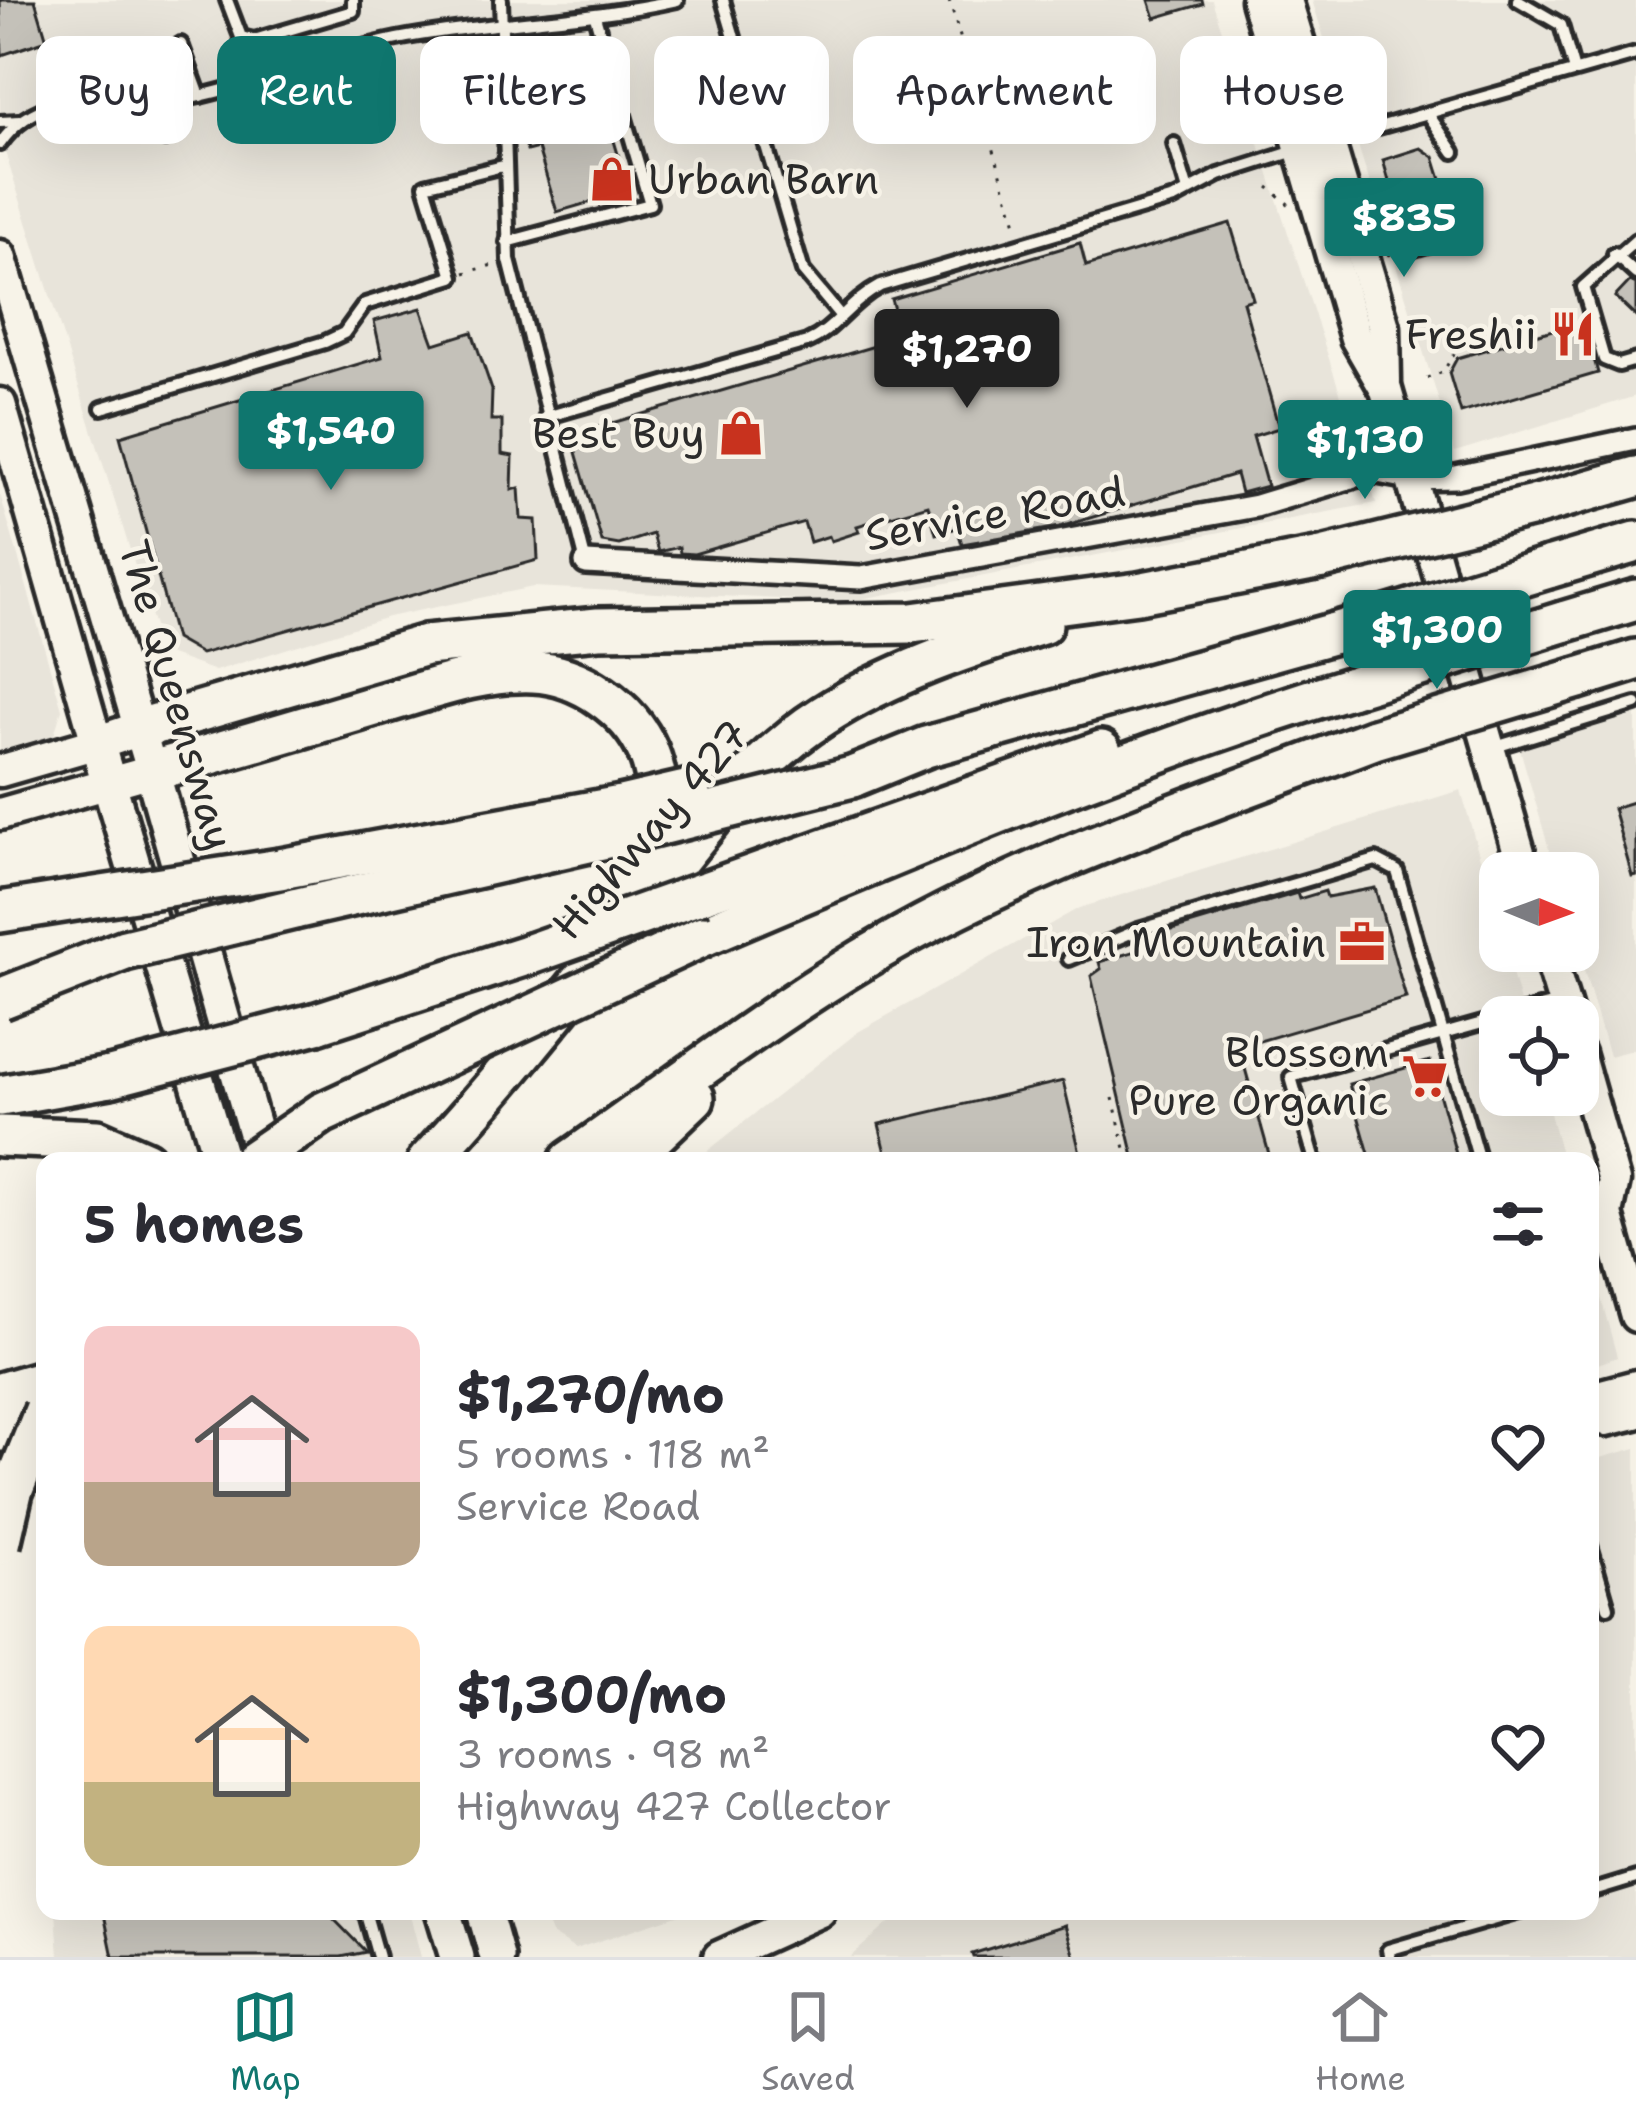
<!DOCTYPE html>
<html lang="en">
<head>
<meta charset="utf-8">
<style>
  :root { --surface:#fff; --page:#f2f2f3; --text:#2b2b33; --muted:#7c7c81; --line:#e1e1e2; --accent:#0f766e }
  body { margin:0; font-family:"Shantell Sans",sans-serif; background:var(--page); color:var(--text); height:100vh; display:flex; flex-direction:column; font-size:45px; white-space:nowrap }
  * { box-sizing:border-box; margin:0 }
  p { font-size:39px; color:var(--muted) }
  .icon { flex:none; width:66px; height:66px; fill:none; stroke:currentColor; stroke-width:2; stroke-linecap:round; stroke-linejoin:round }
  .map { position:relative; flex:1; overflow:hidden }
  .sheet { position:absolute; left:36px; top:1152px; width:1563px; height:768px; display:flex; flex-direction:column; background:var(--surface); border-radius:24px; box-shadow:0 12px 48px #0002 }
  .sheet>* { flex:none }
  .banner { position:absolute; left:36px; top:36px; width:1566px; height:108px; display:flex; gap:24px }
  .needle { width:78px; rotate:91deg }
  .buttons { position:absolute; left:1479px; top:852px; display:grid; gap:24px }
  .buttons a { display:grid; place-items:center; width:120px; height:120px; border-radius:24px; background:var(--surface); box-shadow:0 12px 48px #0002; font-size:60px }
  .price { position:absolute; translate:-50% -102px; padding:0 27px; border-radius:12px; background:var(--accent); color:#fff; font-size:39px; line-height:78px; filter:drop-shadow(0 3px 6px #0008) }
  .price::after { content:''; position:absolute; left:50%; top:72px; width:36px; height:27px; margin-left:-18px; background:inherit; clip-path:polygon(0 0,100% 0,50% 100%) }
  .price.on { background:#222; color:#fff }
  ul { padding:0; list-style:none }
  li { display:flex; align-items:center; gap:36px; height:300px; padding:0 48px }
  li span { display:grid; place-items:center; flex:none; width:336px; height:240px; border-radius:24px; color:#555 }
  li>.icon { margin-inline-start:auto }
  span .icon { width:144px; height:144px; fill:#fffc; stroke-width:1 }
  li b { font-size:51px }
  h2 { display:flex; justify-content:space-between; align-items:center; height:144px; padding:0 48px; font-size:51px }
  .chip { padding:0 42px; border-radius:24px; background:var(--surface); box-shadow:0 12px 48px #0002; font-size:42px; line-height:108px }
  .chip.on { background:var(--accent); color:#fff }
  .menu { display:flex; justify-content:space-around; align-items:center; height:168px; border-top:3px solid var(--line); background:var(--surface); font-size:33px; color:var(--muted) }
  .menu a { display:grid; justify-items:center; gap:6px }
  .menu .on { color:var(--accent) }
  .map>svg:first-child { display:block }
  .built { fill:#e8e4da }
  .building { fill:#c4c1b9; stroke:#2b2b2b; stroke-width:3 }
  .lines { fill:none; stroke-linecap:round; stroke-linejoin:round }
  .lane-casing { stroke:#2b2b2b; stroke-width:20 }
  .street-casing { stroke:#2b2b2b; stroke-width:30 }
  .secondary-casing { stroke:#2b2b2b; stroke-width:39 }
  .primary-casing { stroke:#2b2b2b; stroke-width:42 }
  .highway-casing { stroke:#2b2b2b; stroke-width:48 }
  .path { stroke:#2b2b2b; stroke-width:3; stroke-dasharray:3 9; stroke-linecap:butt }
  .lane { stroke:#f7f3e8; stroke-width:10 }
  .street { stroke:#f7f3e8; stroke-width:21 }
  .secondary { stroke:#f7f3e8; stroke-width:30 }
  .primary { stroke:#f7f3e8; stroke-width:33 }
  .highway { stroke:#f7f3e8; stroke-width:39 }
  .highway-bridge-casing { stroke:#2b2b2b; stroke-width:48; stroke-linecap:butt }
  .highway-bridge { stroke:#f7f3e8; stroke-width:39 }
  .labels { text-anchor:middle; stroke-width:9; stroke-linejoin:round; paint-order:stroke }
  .poi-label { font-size:42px; fill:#2b2b2b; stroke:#f7f3e8; text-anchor:end }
  .street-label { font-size:42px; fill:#2b2b2b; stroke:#f7f3e8 }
</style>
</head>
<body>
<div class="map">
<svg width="1636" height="1957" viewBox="0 0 1636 1957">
  <rect width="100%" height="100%" fill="#f7f3e8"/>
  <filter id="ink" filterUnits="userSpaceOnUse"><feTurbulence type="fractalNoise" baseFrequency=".00833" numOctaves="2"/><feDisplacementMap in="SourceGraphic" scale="24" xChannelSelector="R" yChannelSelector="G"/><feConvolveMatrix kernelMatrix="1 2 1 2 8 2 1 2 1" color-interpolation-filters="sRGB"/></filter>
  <g filter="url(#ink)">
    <!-- built -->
    <g class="built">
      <path d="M0,0H1212L1376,503L845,602L533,587L388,617L215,671L162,652L0,136Z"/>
      <path d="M1312,0H1636V396L1455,452Z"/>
      <path d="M0,494L62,709L54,735L0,755Z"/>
      <path d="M1636,715V1049L1609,1056L1578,950V873H1556L1520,749Z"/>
      <path d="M1461,790L1500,930V951H1506L1524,1017H1500V1095H1545L1563,1161H695L858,1032L1079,908Z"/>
      <path d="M1590,1258L1617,1357L1590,1367Z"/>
      <path d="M1636,1448V1957H850L903,1911H1590V1461Z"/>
      <path d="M56,1911H409L421,1957H59Z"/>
      <path d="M542,1911H689L575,1949L551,1934Z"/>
    </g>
    <!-- building -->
    <g class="building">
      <path d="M0,0H35L47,40L2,55Z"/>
      <path d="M1149,0H1202L1203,4L1155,18Z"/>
      <path d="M584,40L629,191L557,212L538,148L527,151L523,138L535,135L528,115L548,109L535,54Z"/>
      <path d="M1421,148L1434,157L1461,244L1411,259L1383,160Z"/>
      <path d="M1230,223L1253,299L1243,302L1279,428L1253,436L1267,486L1241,493L1236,474L1060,527L962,544L957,528L936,534L928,505L857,526L859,532L831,541L829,536L810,542L804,522L694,554L680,553L679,547L658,552L653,534L619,545L602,542L571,435L902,338L891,299L1080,243L1086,266Z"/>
      <path d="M1630,281L1636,284V317L1615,297Z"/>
      <path d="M421,308L434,344L472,332L492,390L491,420H502V454L513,456L512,490L519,488L521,519L536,520L538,560L201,654L175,639L120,436L382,357L374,321Z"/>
      <path d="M1583,321L1598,373L1461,413L1449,373L1457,358Z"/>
      <path d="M1636,801V875L1632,876L1613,808Z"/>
      <path d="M1375,888L1406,998L1239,1047L1271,1161H1135L1091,976L1101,969L1099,962L1146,948L1144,941L1162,933L1297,893L1299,899L1325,891L1327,897Z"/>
      <path d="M1430,1061L1458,1161H1371L1349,1084Z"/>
      <path d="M1063,1081L1082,1161H888L879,1124Z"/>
      <path d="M119,1911H326L366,1952L341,1957H113L104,1914Z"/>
      <path d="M1065,1925L1075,1957H973L972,1954Z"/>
    </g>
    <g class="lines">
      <!-- lane casing -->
      <g class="lane-casing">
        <g id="lane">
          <path d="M227,0L241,37L254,40L353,11V0"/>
          <path d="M501,0L509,260L586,563"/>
          <path d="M723,0L803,271L839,314"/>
          <path d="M1518,0L1561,25L1574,71"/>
          <path d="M181,44L200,96"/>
          <path d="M153,101L165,139"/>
          <path d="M1428,114L1454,152"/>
          <path d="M0,122L20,121"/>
          <path d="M1333,140L1636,54"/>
          <path d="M0,144C47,76 130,111 195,97C263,83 328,53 397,39C489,21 584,21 677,0"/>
          <path d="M1174,144L1188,191"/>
          <path d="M1636,240L1583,287L1604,359L1619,365L1636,360"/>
          <path d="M507,242L650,204L595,16"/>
          <path d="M1614,254L1636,274"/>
          <path d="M102,408L325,342L344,333L365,304L453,277L425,185L503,166"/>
          <path d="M546,417L807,342C835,330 848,303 880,286L1174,199L1219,175L1298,150"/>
          <path d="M1492,748L1636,704"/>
          <path d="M1069,959L1138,930L1376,860L1397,871L1479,1161"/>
          <path d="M1504,1017L1559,1003"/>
          <path d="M1315,1161L1291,1077L1500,1018"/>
          <path d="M1590,1545L1608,1607"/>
          <path d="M1590,1892L1636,1878"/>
          <path d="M365,1911L378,1957"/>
          <path d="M1390,1957L1388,1950L1523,1911"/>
        </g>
      </g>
      <!-- street casing -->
      <g class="street-casing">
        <path id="street" d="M586,563L861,578L1256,506L1372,471L1410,478L1456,477L1636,439"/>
      </g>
      <!-- secondary casing -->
      <g class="secondary-casing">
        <g id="secondary">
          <path d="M1257,0L1356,338L1386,390L1525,873"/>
          <path d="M1286,0L1384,327L1385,382"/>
          <path d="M0,256L152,771L0,814"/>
          <path d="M0,404L97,743L0,771"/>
          <path d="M1548,951L1568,1017"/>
          <path d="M1578,1053L1614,1181L1607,1214L1636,1316"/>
          <path d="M1590,1408L1598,1396L1636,1386"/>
          <path d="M1590,1417L1607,1420L1636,1413"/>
          <path d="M719,1957L820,1911"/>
        </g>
      </g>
      <!-- primary casing -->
      <g class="primary-casing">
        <g id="primary">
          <path d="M139,729L97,743L221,1161"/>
          <path d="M152,771L263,1161"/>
          <path d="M443,1911L457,1957"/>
          <path d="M484,1911L497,1957"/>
        </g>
      </g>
      <!-- highway casing -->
      <g class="highway-casing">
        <g id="highway">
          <path d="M1534,506L1636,477"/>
          <path d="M1548,568L1636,542"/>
          <path d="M1563,622L1636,600"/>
          <path d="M1578,678L1636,660"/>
          <path d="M139,729L426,645L598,628L912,623L1138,593L1322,558"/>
          <path d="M152,771C229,749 305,727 381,704C429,690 481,670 533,672C580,674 629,708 648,751C669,803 654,853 625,898"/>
          <path d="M852,777L926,747L1335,633"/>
          <path d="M280,869L621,806"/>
          <path d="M702,893L1101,751"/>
          <path d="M294,909L624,834"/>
          <path d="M0,912L82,899"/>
          <path d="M703,936C916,845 1131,755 1352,687"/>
          <path d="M317,1023L530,954"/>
          <path d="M0,1096L110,1077"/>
          <path d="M0,1136L97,1140L145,1161"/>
          <path d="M428,1161C503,1080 571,994 640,908C693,841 749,763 823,716C890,673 966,648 1042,624"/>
          <path d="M570,1161C667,1093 762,1020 863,959C1022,864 1202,805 1374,739"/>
          <path d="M628,1161L694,1098"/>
          <path d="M0,1393L45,1380"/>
          <path d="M0,1431L45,1420"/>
        </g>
      </g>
      <!-- path -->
      <g class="path">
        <path d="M949,0L1017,227"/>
        <path d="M1268,187L1292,207"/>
        <path d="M1371,207L1389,201"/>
        <path d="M1388,255L1406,250"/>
        <path d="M465,273L496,264"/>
        <path d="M1427,378L1443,372L1455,352"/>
        <path d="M1113,1098L1128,1161"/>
      </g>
      <!-- lane -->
      <use href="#lane" class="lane"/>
      <!-- street -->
      <use href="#street" class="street"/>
      <!-- secondary -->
      <use href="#secondary" class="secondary"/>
      <!-- primary -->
      <use href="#primary" class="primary"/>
      <!-- highway -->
      <use href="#highway" class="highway"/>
      <!-- highway-bridge casing -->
      <g class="highway-bridge-casing">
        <g id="highway-bridge">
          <path d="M1322,558L1534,506"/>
          <path d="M1335,633L1548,568"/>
          <path d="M1352,687L1563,622"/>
          <path d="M1374,739L1578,678"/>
          <path d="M621,806L690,790"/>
          <path d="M624,834L852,777"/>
          <path d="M82,899L280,869"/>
          <path d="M530,954L702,893"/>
          <path d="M0,999L125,950L294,909"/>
          <path d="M110,1077L317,1023"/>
          <path d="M252,1161L322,1113L703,936"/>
          <path d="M0,1544L12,1492L45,1410"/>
        </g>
      </g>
      <!-- highway-bridge -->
      <use href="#highway-bridge" class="highway-bridge"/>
    </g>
  </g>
  <!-- icons -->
  <defs>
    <g id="shop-bare" transform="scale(3.6)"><path d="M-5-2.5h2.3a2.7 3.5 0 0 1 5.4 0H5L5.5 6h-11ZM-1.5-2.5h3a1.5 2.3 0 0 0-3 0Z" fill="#c8321e" stroke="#f7f3e8" stroke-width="2.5" paint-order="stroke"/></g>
    <g id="restaurant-bare" transform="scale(3.6)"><path d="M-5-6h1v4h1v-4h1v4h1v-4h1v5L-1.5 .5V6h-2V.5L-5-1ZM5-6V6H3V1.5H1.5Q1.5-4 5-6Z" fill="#c8321e" stroke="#f7f3e8" stroke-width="2.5" paint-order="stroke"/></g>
    <g id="office-bare" transform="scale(3.6)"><path d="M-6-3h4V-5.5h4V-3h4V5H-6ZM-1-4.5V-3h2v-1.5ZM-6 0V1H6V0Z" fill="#c8321e" stroke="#f7f3e8" stroke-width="2.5" paint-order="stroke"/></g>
    <g id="supermarket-bare" transform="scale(3.6)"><path d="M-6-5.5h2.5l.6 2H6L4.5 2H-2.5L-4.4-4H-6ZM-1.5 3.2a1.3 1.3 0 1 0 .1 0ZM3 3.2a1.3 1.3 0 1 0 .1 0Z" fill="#c8321e" stroke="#f7f3e8" stroke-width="2.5" paint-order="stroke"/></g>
  </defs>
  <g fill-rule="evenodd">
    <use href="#shop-bare" x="612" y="179"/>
    <use href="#restaurant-bare" x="1573" y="334"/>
    <use href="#shop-bare" x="741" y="433"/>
    <use href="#office-bare" x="1362" y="942"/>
    <use href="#supermarket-bare" x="1425" y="1076"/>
  </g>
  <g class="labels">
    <!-- poi labels -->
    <g class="poi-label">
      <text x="648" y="194" text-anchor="start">Urban Barn</text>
      <text x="1537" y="349">Freshii</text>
      <text x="705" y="448">Best Buy</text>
      <text x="1326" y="957">Iron Mountain</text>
      <text x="1389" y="1067">Blossom<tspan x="1389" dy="48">Pure Organic</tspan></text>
    </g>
    <!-- street labels -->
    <g class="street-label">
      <text transform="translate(995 513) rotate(-10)" y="15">Service Road</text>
      <text transform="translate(177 695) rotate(74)" y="15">The Queensway</text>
      <text transform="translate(650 829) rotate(-49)" y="15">Highway 427</text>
    </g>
  </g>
</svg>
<div class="buttons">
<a><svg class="needle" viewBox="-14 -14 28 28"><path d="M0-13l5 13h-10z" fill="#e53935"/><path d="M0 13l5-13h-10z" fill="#7c7c81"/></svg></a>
<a><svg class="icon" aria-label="locate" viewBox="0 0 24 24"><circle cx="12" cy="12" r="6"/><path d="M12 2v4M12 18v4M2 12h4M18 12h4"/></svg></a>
</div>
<b class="price" style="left:1404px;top:280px">$835</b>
<b class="price on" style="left:967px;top:411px">$1,270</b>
<b class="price" style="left:331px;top:493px">$1,540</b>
<b class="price" style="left:1365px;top:502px">$1,130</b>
<b class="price" style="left:1437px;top:692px">$1,300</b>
<div class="banner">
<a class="chip">Buy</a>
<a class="chip on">Rent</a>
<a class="chip">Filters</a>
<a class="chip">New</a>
<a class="chip">Apartment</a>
<a class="chip">House</a>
</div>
<section class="sheet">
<h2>5 homes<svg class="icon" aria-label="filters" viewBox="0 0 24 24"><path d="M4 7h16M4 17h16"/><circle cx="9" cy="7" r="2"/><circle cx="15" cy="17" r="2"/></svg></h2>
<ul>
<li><span style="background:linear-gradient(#f6c9c9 65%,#b9a48a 0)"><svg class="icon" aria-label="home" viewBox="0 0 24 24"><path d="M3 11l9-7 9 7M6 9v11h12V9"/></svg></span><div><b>$1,270/mo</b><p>5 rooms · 118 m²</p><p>Service Road</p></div><svg class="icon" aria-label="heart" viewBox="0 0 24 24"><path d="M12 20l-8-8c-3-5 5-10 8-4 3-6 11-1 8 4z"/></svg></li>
<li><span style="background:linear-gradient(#ffd9b3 65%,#c2b280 0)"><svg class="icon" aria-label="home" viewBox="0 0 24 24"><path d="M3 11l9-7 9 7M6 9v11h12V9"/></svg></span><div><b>$1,300/mo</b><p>3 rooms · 98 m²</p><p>Highway 427 Collector</p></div><svg class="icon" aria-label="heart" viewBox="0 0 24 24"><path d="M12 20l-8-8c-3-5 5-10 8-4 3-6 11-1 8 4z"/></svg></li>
</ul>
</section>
</div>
<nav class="menu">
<a class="on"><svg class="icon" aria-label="map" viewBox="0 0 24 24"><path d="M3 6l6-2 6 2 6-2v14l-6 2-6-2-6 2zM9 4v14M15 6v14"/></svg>Map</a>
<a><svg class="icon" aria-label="saved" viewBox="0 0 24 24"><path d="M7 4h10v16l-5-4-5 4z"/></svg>Saved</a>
<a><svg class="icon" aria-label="home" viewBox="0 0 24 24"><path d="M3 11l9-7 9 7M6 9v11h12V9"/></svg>Home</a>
</nav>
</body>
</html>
